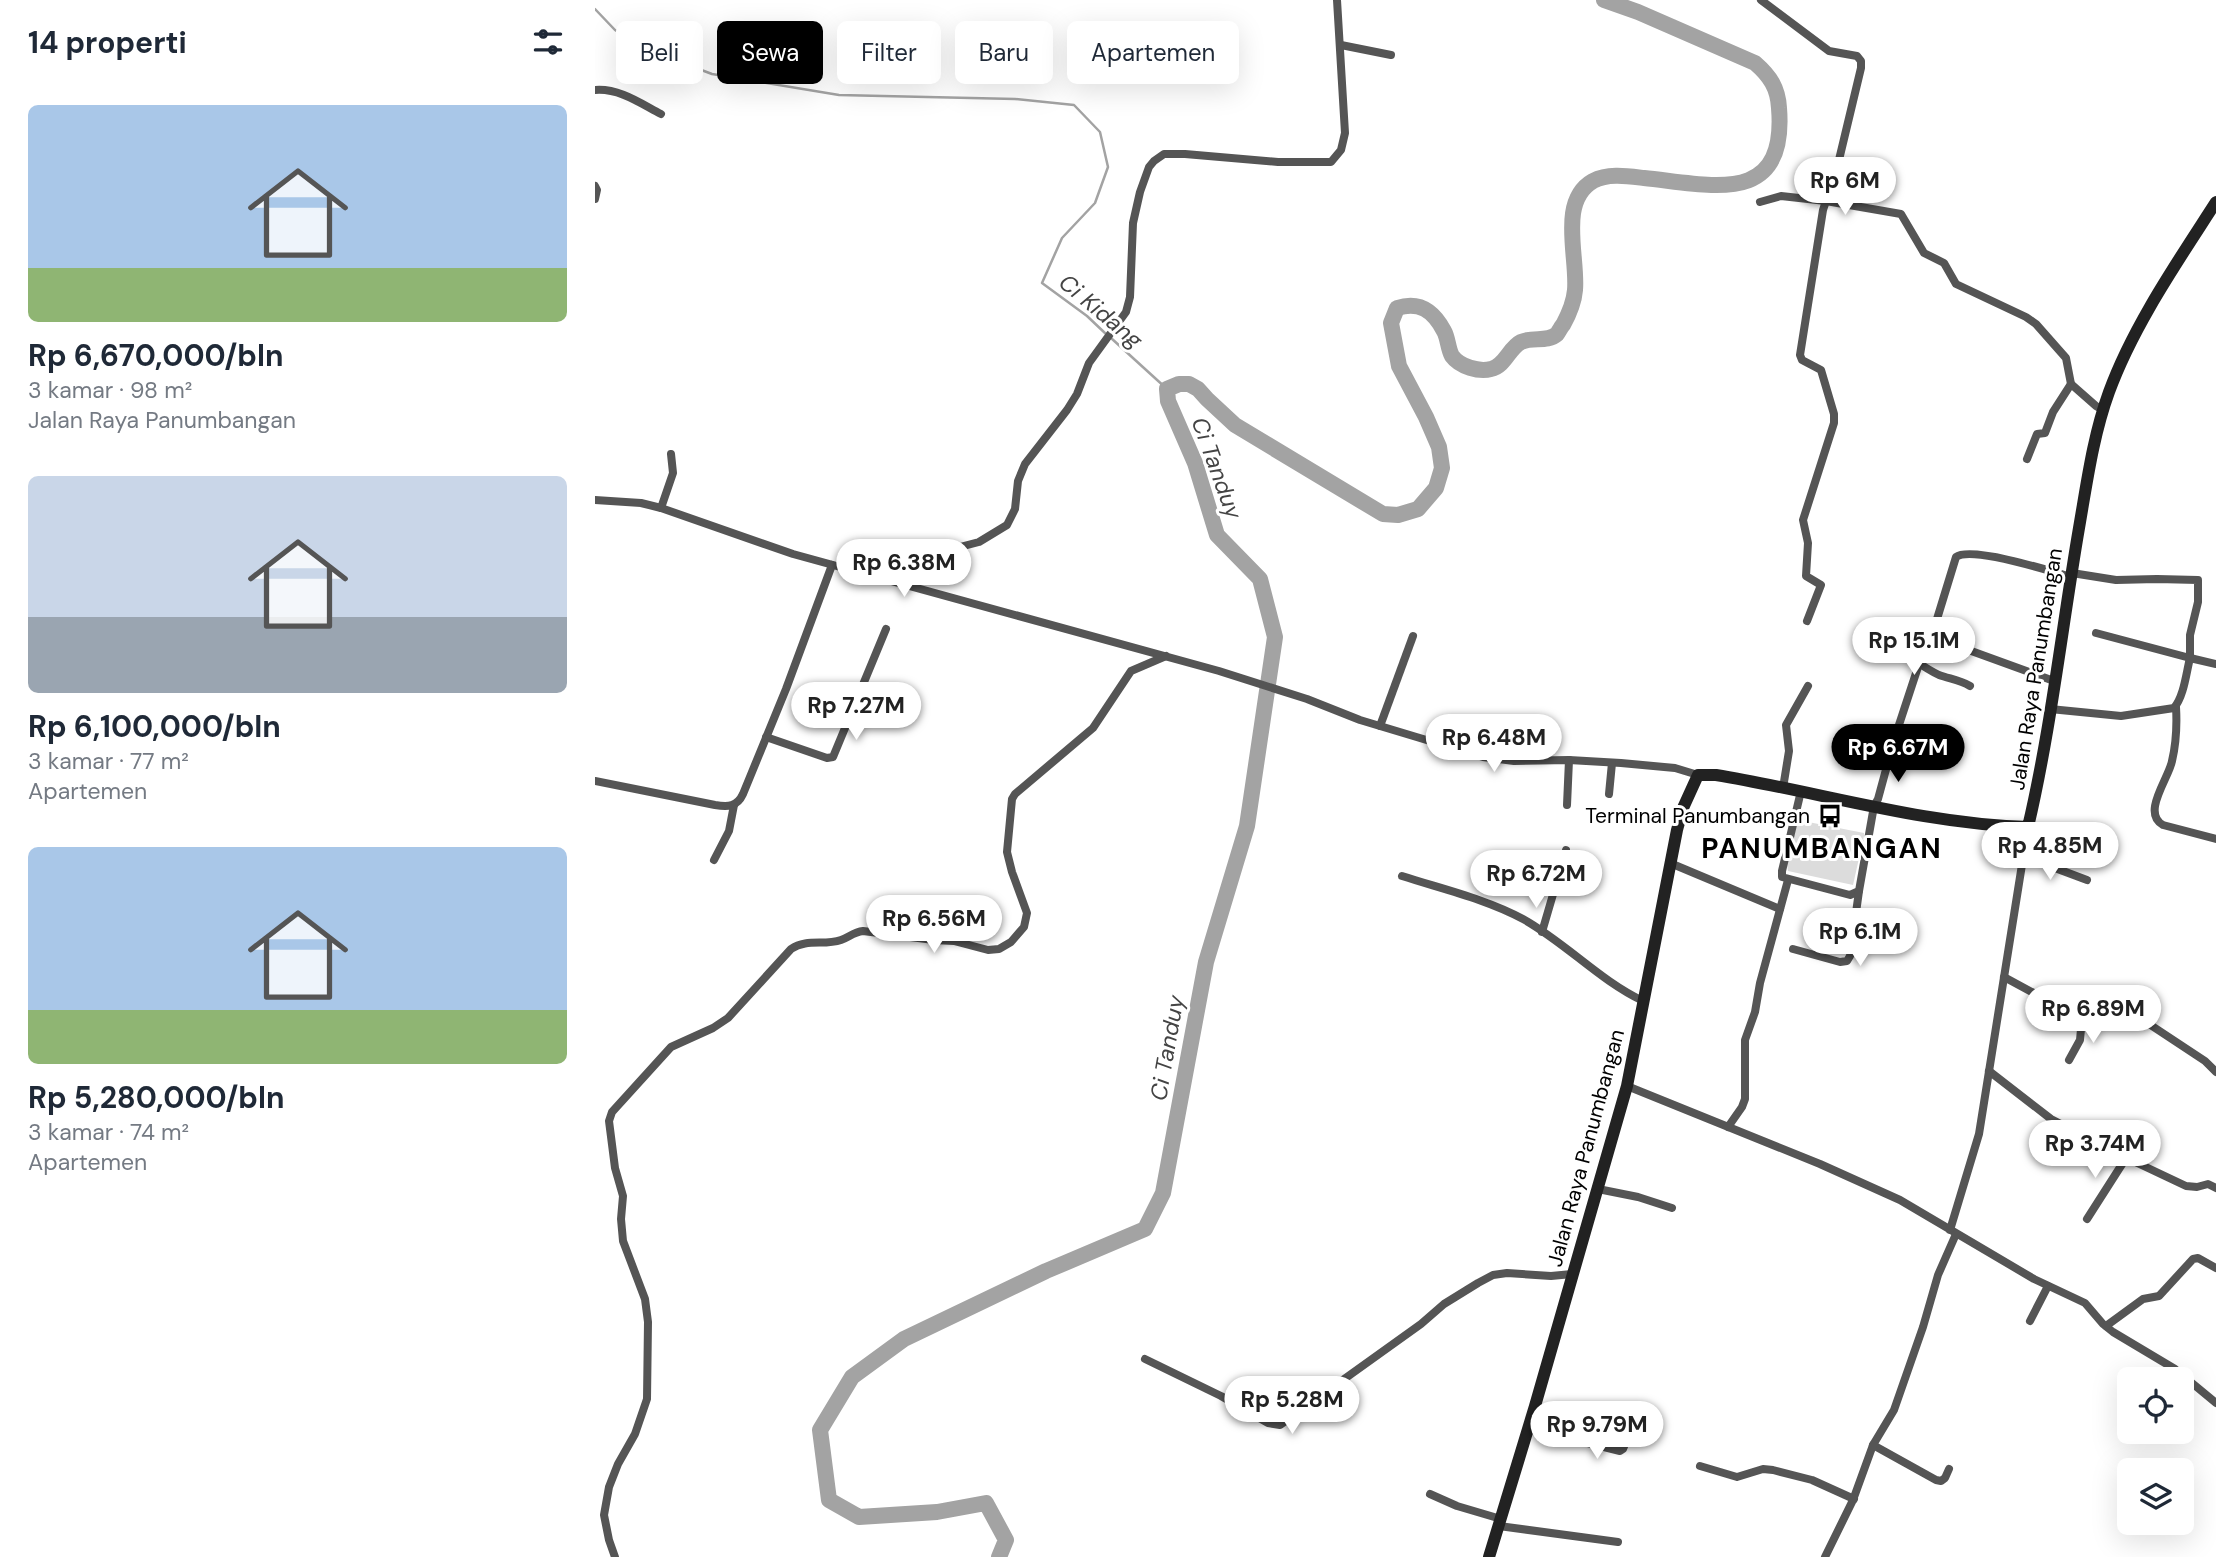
<!DOCTYPE html>
<html lang="id">
<head>
<meta charset="utf-8">
<style>
  :root { --surface:#fff; --page:#f6f6f7; --text:#1f2937; --muted:#747a83; --accent:#000 }
  body { margin:0; font-family:"DM Sans",sans-serif; background:var(--page); color:var(--text); height:100vh; display:flex; flex-direction:column; font-size:26px; white-space:nowrap }
  * { box-sizing:border-box; margin:0 }
  p { font-size:23px; color:var(--muted) }
  .icon { flex:none; width:38px; height:38px; fill:none; stroke:currentColor; stroke-width:2; stroke-linecap:round; stroke-linejoin:round }
  .map { position:relative; flex:1; overflow:hidden }
  .panel { display:flex; flex-direction:column; background:var(--surface); width:595px }
  .panel>* { flex:none }
  .banner { position:absolute; left:21px; top:21px; width:665px; height:63px; display:flex; gap:14px }
  .buttons { position:absolute; left:1522px; top:1367px; display:grid; gap:14px }
  .buttons a { display:grid; place-items:center; width:77px; height:77px; border-radius:10px; background:var(--surface); box-shadow:0 7px 28px #0002; font-size:35px }
  .price { position:absolute; translate:-50% -60px; padding:0 16px; border-radius:24px; background:#fff; color:#222; font-size:23px; line-height:46px; filter:drop-shadow(0 2px 4px #0008) }
  .price::after { content:''; position:absolute; left:50%; top:42px; width:21px; height:16px; margin-left:-10px; background:inherit; clip-path:polygon(0 0,100% 0,50% 100%) }
  .price.on { background:var(--accent); color:#fff }
  ul { padding:0; list-style:none }
  li { display:grid; align-content:center; gap:14px; height:371px; padding:0 28px }
  li span { display:grid; place-items:center; height:217px; border-radius:10px; color:#555 }
  li>.icon { margin-inline-start:auto }
  span .icon { width:126px; height:126px; fill:#fffc; stroke-width:1 }
  li b { font-size:30px }
  h2 { display:flex; justify-content:space-between; align-items:center; height:84px; padding:0 28px; font-size:30px }
  .chip { padding:0 24px; border-radius:10px; background:var(--surface); box-shadow:0 7px 28px #0002; font-size:24px; line-height:63px }
  .chip.on { background:var(--accent); color:#fff }
  main { display:flex; flex:1; min-height:0 }
  .map>svg:first-child { display:block }
  .park { fill:#dcdcdc }
  .lines { fill:none; stroke-linecap:round; stroke-linejoin:round }
  .stream { stroke:#a3a3a3; stroke-width:2.5 }
  .river { stroke:#a3a3a3; stroke-width:16 }
  .street { stroke:#555; stroke-width:8 }
  .secondary { stroke:#222; stroke-width:12 }
  .labels { text-anchor:middle; stroke-width:6; stroke-linejoin:round; paint-order:stroke }
  .street-label { font-size:21px; fill:#000; stroke:#fff }
  .poi-label { font-size:21px; fill:#000; stroke:#fff; text-anchor:end }
  .water-label { font-size:23px; font-style:italic; fill:#444; stroke:#fff }
  .district-label { font-size:28px; font-weight:bold; letter-spacing:2px; fill:#000; stroke:#fff }
</style>
</head>
<body>
<main>
<section class="panel">
<h2>14 properti<svg class="icon" aria-label="filters" viewBox="0 0 24 24"><path d="M4 7h16M4 17h16"/><circle cx="9" cy="7" r="2"/><circle cx="15" cy="17" r="2"/></svg></h2>
<ul>
<li><span style="background:linear-gradient(#a9c7e8 75%,#8fb573 0)"><svg class="icon" aria-label="home" viewBox="0 0 24 24"><path d="M3 11l9-7 9 7M6 9v11h12V9"/></svg></span><div><b>Rp 6,670,000/bln</b><p>3 kamar · 98 m²</p><p>Jalan Raya Panumbangan</p></div></li>
<li><span style="background:linear-gradient(#c9d6e8 65%,#9aa5b1 0)"><svg class="icon" aria-label="home" viewBox="0 0 24 24"><path d="M3 11l9-7 9 7M6 9v11h12V9"/></svg></span><div><b>Rp 6,100,000/bln</b><p>3 kamar · 77 m²</p><p>Apartemen</p></div></li>
<li><span style="background:linear-gradient(#a9c7e8 75%,#8fb573 0)"><svg class="icon" aria-label="home" viewBox="0 0 24 24"><path d="M3 11l9-7 9 7M6 9v11h12V9"/></svg></span><div><b>Rp 5,280,000/bln</b><p>3 kamar · 74 m²</p><p>Apartemen</p></div></li>
</ul>
</section>
<div class="map">
<svg width="1621" height="1557" viewBox="0 0 1621 1557">
  <rect width="100%" height="100%" fill="#fff"/>
  <!-- park -->
  <path class="park" d="M1203,820L1269,833V836L1258,885L1193,871L1192,864Z"/>
  <g class="lines">
    <!-- stream -->
    <g class="stream">
      <path d="M0,9L20,30L48,48L117,74L244,95L420,99L479,105L505,132L513,167L500,203L467,238L447,283L492,316L511,334"/>
      <path d="M516,338L572,389"/>
    </g>
    <!-- river -->
    <path class="river" d="M404,1557L411,1540L391,1503L342,1512L264,1517L234,1500L225,1430L257,1377L309,1339L451,1271L550,1229L568,1193L611,962L652,826L680,637L665,579L622,535L600,463L573,401L572,389L584,384H594L603,389L612,399L640,425L788,514L803,515L823,509L841,488L847,468L844,447L831,417L804,366L796,323L802,308C824,301 838,310 849,331C853,338 853,349 857,356C865,367 884,372 896,369C910,366 914,348 926,342C938,336 952,343 962,334C963,333 967,325 968,325C974,314 979,302 980,290C983,257 963,201 998,181C1013,173 1032,176 1049,178C1117,185 1192,207 1184,108C1183,88 1175,76 1160,63L1043,12L1009,0"/>
    <!-- street -->
    <g class="street">
      <path d="M1166,0L1234,51L1262,56L1266,61V68L1237,189L1231,201L1306,214L1329,253L1349,263L1361,284L1431,317L1441,324L1471,358L1476,384"/>
      <path d="M746,45L796,55"/>
      <path d="M0,90C24,88 45,103 66,114"/>
      <path d="M0,186L2,190L0,199"/>
      <path d="M1165,202L1186,196L1231,201L1228,210L1205,355L1207,360L1226,370L1239,414V423L1208,520L1213,543L1211,576L1226,585L1212,621"/>
      <path d="M1432,459L1442,434L1450,433L1458,412L1476,384L1501,406L1508,410"/>
      <path d="M0,500L46,503L66,508L198,554L624,671L712,699L765,720L888,757L919,761L974,760L1026,763L1080,768L1103,775"/>
      <path d="M66,508L78,473L76,454"/>
      <path d="M1477,573L1521,580L1562,579L1603,580V602L1595,635V658L1501,633"/>
      <path d="M293,580L303,563L311,558L338,554L384,542L412,525L420,509L423,481L430,464L472,410L482,394L494,363L531,312L535,297L538,223L545,192L554,167L559,161L569,154H590L683,162H736L746,150L750,133L742,0"/>
      <path d="M1335,636L1459,681"/>
      <path d="M1269,645C1308,643 1313,660 1344,675C1355,679 1365,680 1375,686"/>
      <path d="M1581,707C1582,724 1581,744 1577,761C1574,778 1546,813 1568,825L1621,839"/>
      <path d="M1455,709L1526,716L1579,708C1589,696 1591,674 1595,658L1621,664"/>
      <path d="M785,726L818,636"/>
      <path d="M171,737L232,758L238,757L291,629"/>
      <path d="M0,781L120,805C133,807 142,807 148,794L191,689L237,565"/>
      <path d="M1188,788L1194,751L1191,725L1213,686"/>
      <path d="M1206,791L1187,871V877L1255,895L1264,891L1279,806L1283,799L1299,740L1324,664L1338,632L1361,557C1376,546 1456,571 1476,577"/>
      <path d="M1014,794L1017,763"/>
      <path d="M972,805L974,760"/>
      <path d="M1428,856L1492,880"/>
      <path d="M119,860L134,831L139,805"/>
      <path d="M1075,863L1185,909"/>
      <path d="M807,876C847,889 891,899 928,919C971,943 1004,980 1048,1001"/>
      <path d="M947,932L971,850"/>
      <path d="M1198,949L1245,962L1252,961L1255,956L1264,891"/>
      <path d="M1409,977L1483,1017L1499,1019L1514,1016L1540,1020L1554,1024L1610,1061L1621,1072"/>
      <path d="M1474,1060L1485,1040L1487,1018"/>
      <path d="M1394,1071L1456,1119L1536,1160L1591,1186L1602,1187L1613,1184L1621,1188"/>
      <path d="M1032,1086L1225,1164L1305,1200L1439,1279L1490,1303L1508,1324L1518,1332L1580,1369L1621,1403"/>
      <path d="M1133,1127L1147,1107L1150,1099V1040L1160,1012L1165,983L1193,880"/>
      <path d="M1003,1189L1043,1197L1077,1208"/>
      <path d="M1492,1219L1531,1158"/>
      <path d="M1355,1230L1384,1134L1433,827"/>
      <path d="M1435,1321L1453,1286"/>
      <path d="M1511,1326L1548,1299L1564,1296L1598,1259L1603,1258L1621,1268"/>
      <path d="M550,1359L626,1396L673,1423L685,1425L826,1324L849,1304L883,1283L898,1275L912,1273L956,1276L977,1274"/>
      <path d="M933,1428L1025,1451L1028,1449L1038,1424L1042,1423L1062,1426"/>
      <path d="M1278,1445L1341,1480L1346,1481L1350,1478L1354,1469"/>
      <path d="M1105,1466L1142,1477L1168,1469L1178,1470L1217,1480L1259,1499"/>
      <path d="M835,1494L862,1506L906,1519"/>
      <path d="M904,1526L1023,1542"/>
      <path d="M20,1557L14,1540L9,1515L14,1487L23,1464L40,1434L52,1399L53,1322L50,1299L28,1241L26,1219L28,1196L20,1168L14,1121L17,1112L76,1047L118,1028L133,1018L196,949C212,938 229,946 246,940C254,937 259,932 268,931L339,940L359,941L393,950L404,949L416,942L429,927L432,913L417,872L412,852L417,799L420,794L498,728L536,671L571,656"/>
      <path d="M1230,1557L1258,1500L1278,1445L1299,1410L1328,1327L1343,1275L1361,1234"/>
    </g>
    <!-- secondary -->
    <path class="secondary" d="M894,1557L940,1406L1032,1086L1082,830L1088,808L1103,775H1121C1225,792 1327,824 1433,827C1456,729 1467,627 1484,528C1492,482 1498,436 1514,392C1538,326 1583,261 1621,202"/>
  </g>
  <!-- icons -->
  <defs>
    <g id="bus-bare" transform="scale(1.89)"><path d="M-5-6H5V4H4V6H2V4H-2V6H-4V4H-5ZM-3.5-4V0h7V-4ZM-3.5 1.2v1.5H-2V1.2ZM2 1.2v1.5H3.5V1.2Z" fill="#000" stroke="#fff" stroke-width="2.5" paint-order="stroke"/></g>
  </defs>
  <g fill-rule="evenodd">
    <use href="#bus-bare" x="1235" y="816"/>
  </g>
  <g class="labels">
    <!-- street labels -->
    <g class="street-label">
      <text transform="translate(1441 669) rotate(-81)" y="7">Jalan Raya Panumbangan</text>
      <text transform="translate(991 1148) rotate(-75)" y="7">Jalan Raya Panumbangan</text>
    </g>
    <!-- poi labels -->
    <g class="poi-label">
      <text x="1215" y="823">Terminal Panumbangan</text>
    </g>
    <!-- water labels -->
    <g class="water-label">
      <text transform="translate(506 311) rotate(40)" y="8">Ci Kidang</text>
      <text transform="translate(622 468) rotate(70)" y="8">Ci Tanduy</text>
      <text transform="translate(572 1048) rotate(-80)" y="8">Ci Tanduy</text>
    </g>
    <!-- district labels -->
    <g class="district-label">
      <text x="1227" y="858">PANUMBANGAN</text>
    </g>
  </g>
</svg>
<div class="buttons">
<a><svg class="icon" aria-label="locate" viewBox="0 0 24 24"><circle cx="12" cy="12" r="6"/><path d="M12 2v4M12 18v4M2 12h4M18 12h4"/></svg></a>
<a><svg class="icon" aria-label="layers" viewBox="0 0 24 24"><path d="M12 4l9 5-9 5-9-5zM3 14l9 5 9-5"/></svg></a>
</div>
<b class="price" style="left:1250px;top:217px">Rp 6M</b>
<b class="price" style="left:309px;top:599px">Rp 6.38M</b>
<b class="price" style="left:1319px;top:677px">Rp 15.1M</b>
<b class="price" style="left:261px;top:742px">Rp 7.27M</b>
<b class="price" style="left:899px;top:774px">Rp 6.48M</b>
<b class="price on" style="left:1303px;top:784px">Rp 6.67M</b>
<b class="price" style="left:1455px;top:882px">Rp 4.85M</b>
<b class="price" style="left:941px;top:910px">Rp 6.72M</b>
<b class="price" style="left:339px;top:955px">Rp 6.56M</b>
<b class="price" style="left:1265px;top:968px">Rp 6.1M</b>
<b class="price" style="left:1498px;top:1045px">Rp 6.89M</b>
<b class="price" style="left:1500px;top:1180px">Rp 3.74M</b>
<b class="price" style="left:697px;top:1436px">Rp 5.28M</b>
<b class="price" style="left:1002px;top:1461px">Rp 9.79M</b>
<div class="banner">
<a class="chip">Beli</a>
<a class="chip on">Sewa</a>
<a class="chip">Filter</a>
<a class="chip">Baru</a>
<a class="chip">Apartemen</a>
</div>
</div>
</main>
</body>
</html>
